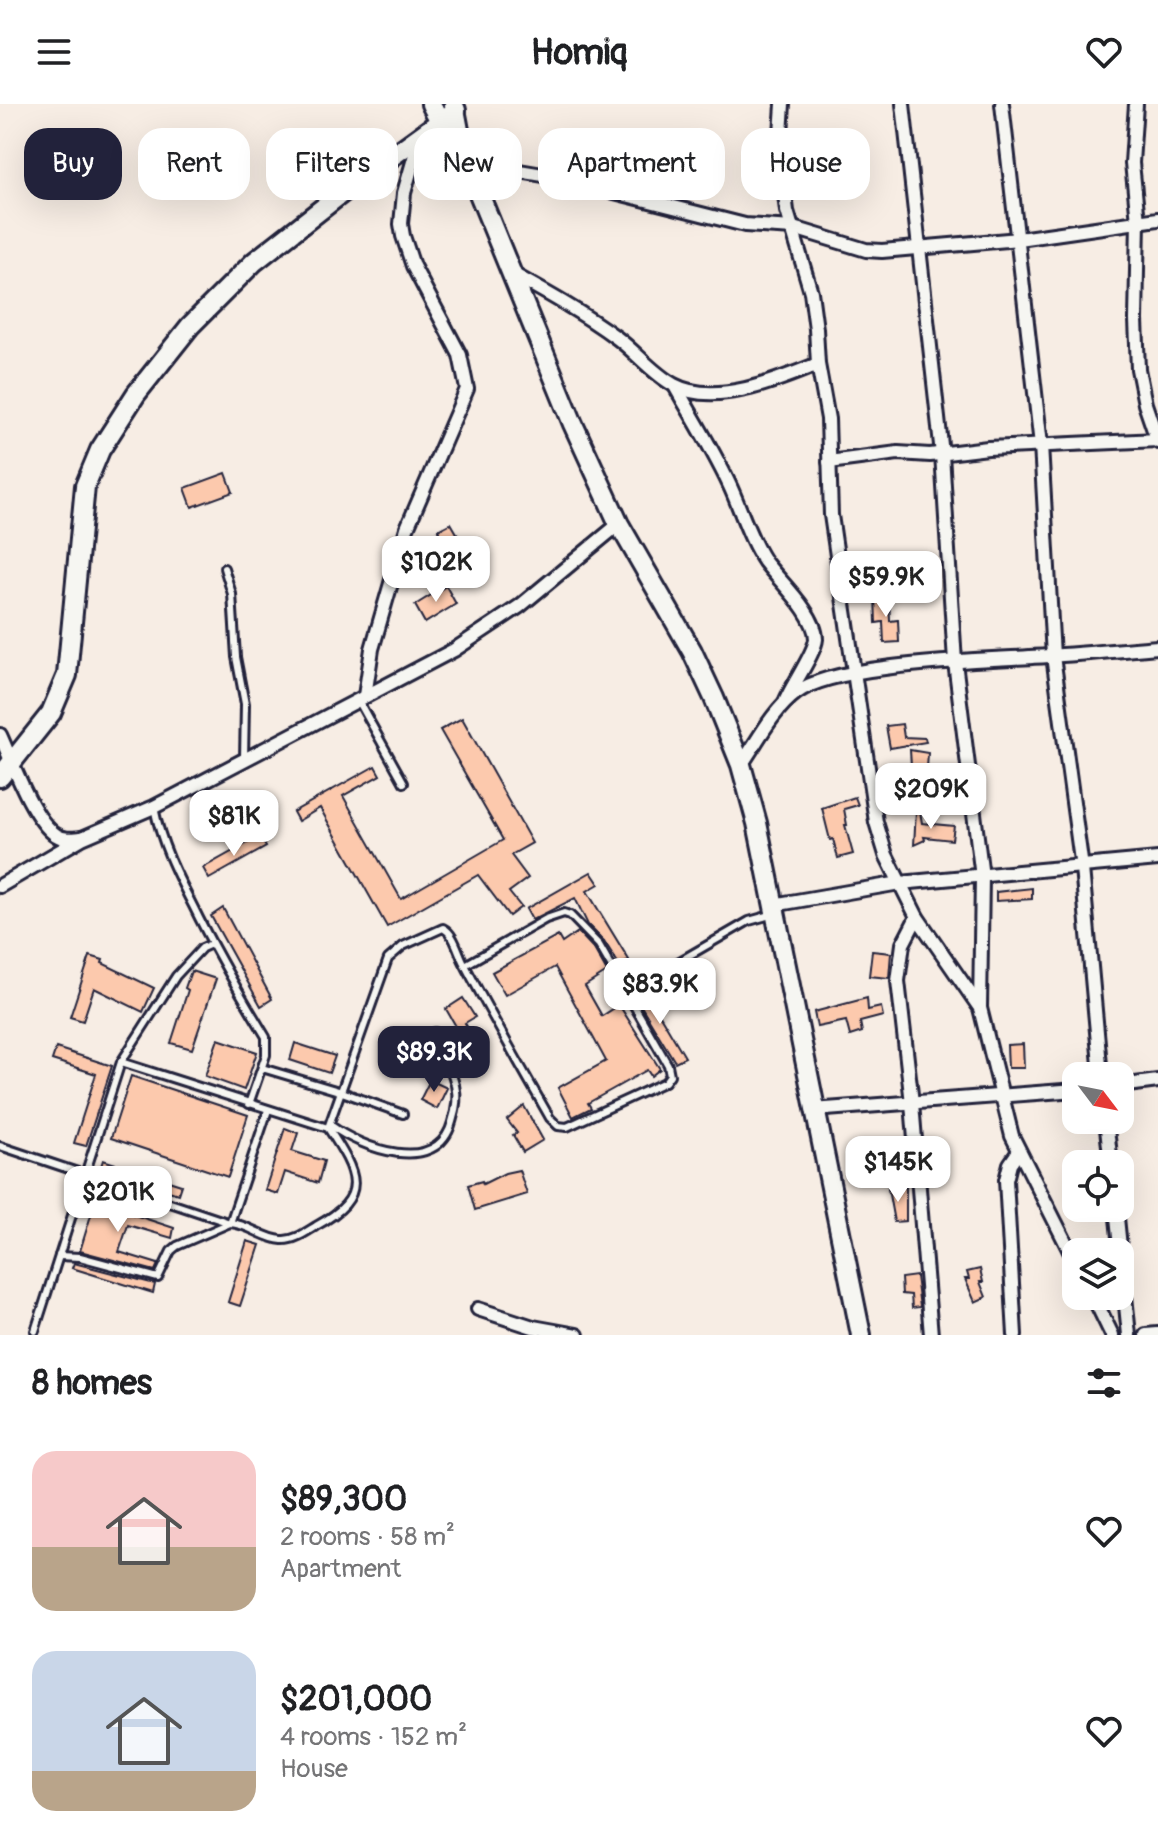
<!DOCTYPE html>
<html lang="en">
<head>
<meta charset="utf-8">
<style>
  :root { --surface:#fff; --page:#f2f2f2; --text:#202124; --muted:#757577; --accent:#22223b }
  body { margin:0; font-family:Pangolin,sans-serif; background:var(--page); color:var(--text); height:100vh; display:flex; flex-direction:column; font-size:30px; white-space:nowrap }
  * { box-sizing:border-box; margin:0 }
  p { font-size:26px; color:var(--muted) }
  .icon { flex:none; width:44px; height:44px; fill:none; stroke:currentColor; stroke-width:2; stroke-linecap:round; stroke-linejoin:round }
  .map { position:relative; height:1231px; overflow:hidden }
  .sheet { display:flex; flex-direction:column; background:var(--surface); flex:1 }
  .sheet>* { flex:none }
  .banner { position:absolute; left:24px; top:24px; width:1110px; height:72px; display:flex; gap:16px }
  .needle { width:52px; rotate:122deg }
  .controls { position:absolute; left:1062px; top:958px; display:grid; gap:16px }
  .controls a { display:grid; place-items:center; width:72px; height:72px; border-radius:16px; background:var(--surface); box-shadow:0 8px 32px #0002; font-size:40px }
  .price { position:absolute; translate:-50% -68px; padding:0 18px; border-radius:16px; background:#fff; color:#222; font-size:26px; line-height:52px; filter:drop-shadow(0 2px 4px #0008) }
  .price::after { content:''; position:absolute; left:50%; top:48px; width:24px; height:18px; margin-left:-12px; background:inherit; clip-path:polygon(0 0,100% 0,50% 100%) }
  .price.active { background:var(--accent); color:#fff }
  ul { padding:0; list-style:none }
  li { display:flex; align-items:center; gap:24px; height:200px; padding:0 32px }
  li span { display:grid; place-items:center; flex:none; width:224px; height:160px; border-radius:24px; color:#555 }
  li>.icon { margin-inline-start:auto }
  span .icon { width:96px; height:96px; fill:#fffc; stroke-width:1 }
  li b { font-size:34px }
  h2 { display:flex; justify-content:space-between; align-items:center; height:96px; padding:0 32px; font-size:34px }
  .tag { padding:0 28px; border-radius:24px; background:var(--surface); box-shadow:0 8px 32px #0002; font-size:28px; line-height:72px }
  .tag.active { background:var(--accent); color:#fff }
  header { display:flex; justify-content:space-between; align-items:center; height:104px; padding:0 32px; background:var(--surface); font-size:36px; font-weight:800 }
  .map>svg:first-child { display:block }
  .building { fill:#fcc9ad; stroke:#22223b; stroke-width:2 }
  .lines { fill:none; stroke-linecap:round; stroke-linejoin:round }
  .lane-casing { stroke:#22223b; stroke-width:12 }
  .street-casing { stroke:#22223b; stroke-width:18 }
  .secondary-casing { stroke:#22223b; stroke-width:24 }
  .lane { stroke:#f6f6f2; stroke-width:6 }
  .street { stroke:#f6f6f2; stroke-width:12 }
  .secondary { stroke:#f6f6f2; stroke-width:18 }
</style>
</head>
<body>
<header><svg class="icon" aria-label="menu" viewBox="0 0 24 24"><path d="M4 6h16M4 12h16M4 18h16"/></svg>Homiq<svg class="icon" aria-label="heart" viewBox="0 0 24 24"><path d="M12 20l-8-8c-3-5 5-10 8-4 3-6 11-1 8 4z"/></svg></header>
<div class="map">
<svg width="1158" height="1231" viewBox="0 0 1158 1231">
  <rect width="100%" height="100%" fill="#f7ede4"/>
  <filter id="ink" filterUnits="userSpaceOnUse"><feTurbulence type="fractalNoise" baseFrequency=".0125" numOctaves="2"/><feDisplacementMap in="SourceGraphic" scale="16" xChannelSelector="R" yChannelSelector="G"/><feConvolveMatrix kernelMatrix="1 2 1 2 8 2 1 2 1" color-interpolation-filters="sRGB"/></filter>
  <g filter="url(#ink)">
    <!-- building -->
    <g class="building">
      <path d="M226,369L233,388L192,403L185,384Z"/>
      <path d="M451,419L476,462L462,470L438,426Z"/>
      <path d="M446,482L456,500L425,519L415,501Z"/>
      <path d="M875,490H889L890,517L898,516L899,538L884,539L883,518L876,519Z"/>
      <path d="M462,614L532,739L511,751L528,774L509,788L521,803L509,812L478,771L387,823L320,704L298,717L293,708L375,662L380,671L343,692L401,795L503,736L440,626Z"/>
      <path d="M902,620L904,633L925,634L926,638L890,644L886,622Z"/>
      <path d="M910,646L928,649L925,696H915L916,677L912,678Z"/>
      <path d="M855,693L858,701L844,705L847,721H845L853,750L838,754L833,735L830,736L822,704Z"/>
      <path d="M916,707H920L922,719L954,722L952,736L924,733L925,736L914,741Z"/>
      <path d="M260,732L266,743L209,775L203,764Z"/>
      <path d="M591,768L599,780L587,787L629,856L620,862L604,837L588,821L575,794L532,816L526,805Z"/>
      <path d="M1032,784V795L996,797V788Z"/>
      <path d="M223,804L272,895L261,902L211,812Z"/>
      <path d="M578,828L594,845L607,868L585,882L602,912L619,901L660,965L651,972L647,966L588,999L591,1004L573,1013L558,984L606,957L555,863L505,891L492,868L558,832L562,839Z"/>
      <path d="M872,847L891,849L889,874L869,872Z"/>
      <path d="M90,852L103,856L102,859L154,884L143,908L94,884L83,917L70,913Z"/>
      <path d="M191,867L216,875L192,945L171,939L188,886L185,884Z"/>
      <path d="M645,886L685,953L675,958L635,892Z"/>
      <path d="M463,894L475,913L465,919L469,926L461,931L446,905Z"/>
      <path d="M867,894L868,906L881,903L883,912L860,918L862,928L850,932L846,917L817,923L814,908Z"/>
      <path d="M218,935L257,948L244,986L205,972Z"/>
      <path d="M295,939L335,952L329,969L290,956Z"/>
      <path d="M1023,940L1024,964H1008L1007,941Z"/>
      <path d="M56,944L112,962L86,1042L74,1039L96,970L52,956Z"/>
      <path d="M131,972L248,1011L228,1073L111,1034Z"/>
      <path d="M430,976L447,984L437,1005L420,996Z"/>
      <path d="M524,1002L543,1036L523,1048L513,1031L517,1029L507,1016Z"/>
      <path d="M285,1024L298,1029L292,1047L324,1057L318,1079L285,1068L278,1090L265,1086Z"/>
      <path d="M103,1056L181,1081L178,1090L100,1065Z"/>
      <path d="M519,1066L527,1090L475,1106L468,1081L482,1077L483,1080L505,1069Z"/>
      <path d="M906,1083V1117L894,1118L888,1085Z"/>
      <path d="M95,1098L174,1124L172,1134L128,1121L119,1148L158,1160L155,1167L80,1147Z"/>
      <path d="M247,1137L260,1141L240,1202L228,1198Z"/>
      <path d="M74,1159L155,1180L153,1189L72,1164Z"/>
      <path d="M980,1165L983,1178H980L986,1193L975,1198L965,1175H969L967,1168Z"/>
      <path d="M916,1172L920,1203L912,1204L911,1191L902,1190L901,1174Z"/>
    </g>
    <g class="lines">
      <!-- lane casing -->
      <g class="lane-casing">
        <g id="lane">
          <path d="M224,464L232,490L236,553L245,600L244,655"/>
          <path d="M358,596L404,679"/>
          <path d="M154,703C161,739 176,769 193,802C215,847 240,890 266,933V951L249,1000"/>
          <path d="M626,888L749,817L774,810"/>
          <path d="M262,964L342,988L403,1010"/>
          <path d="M330,1021C361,1044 437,1073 452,1018C456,1006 458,993 455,981C451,963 442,945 435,928"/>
          <path d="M328,1024L388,855L403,842L443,824C455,830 458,849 465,861C492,913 521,963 550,1014L558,1022L567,1023L665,978L670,971L668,961L599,841L570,811L564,809L546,815L465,861"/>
          <path d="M0,1042L230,1119C249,1120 264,1135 282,1136C294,1137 306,1128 316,1122C371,1092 358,1070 328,1024L121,958"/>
          <path d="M59,1152L80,1153L158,1174L171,1147L177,1142L230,1119L268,1006"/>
          <path d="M35,1227L121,958L176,872L202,844L211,840"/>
        </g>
      </g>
      <!-- street casing -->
      <g class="street-casing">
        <g id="street">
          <path d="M783,0L780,45L784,83L787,107L811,188L816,225L818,260L828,315L831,411L876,718L886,751L917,813L980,904L1012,1032L1076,1159"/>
          <path d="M903,0L942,350L955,558L982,773L980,904"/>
          <path d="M1002,0L1041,341L1053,552L1082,764L1101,972"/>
          <path d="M1136,0L1132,59L1138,117L1136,216L1138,265L1145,300L1158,338"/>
          <path d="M466,58L555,73L745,121L794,124L866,146L882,147L1019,135L1158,115"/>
          <path d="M511,169C547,189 583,209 617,234C636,248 653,270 674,281C715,303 779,276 818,260"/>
          <path d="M675,282C693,314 713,346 729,380C741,405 749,435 765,458C780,478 816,510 816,535C815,548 793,580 786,596"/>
          <path d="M829,358L898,349L930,351L988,344L1158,336"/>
          <path d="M365,592L372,545L407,424L467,285L460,251L413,162L403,132L401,120L404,89L421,30"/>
          <path d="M0,631C12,657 32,715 56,731C64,736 71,735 81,734"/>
          <path d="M741,661C757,638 773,606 796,589C835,558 994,556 1048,552C1085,550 1122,546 1158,543"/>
          <path d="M0,782L82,734L154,703L454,546L520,502L619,420"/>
          <path d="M773,801L900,779L1158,755"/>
          <path d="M917,813L903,840L898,877L912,999L931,1231"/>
          <path d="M1120,982L1158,977"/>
          <path d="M813,1006L1076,986"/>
          <path d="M1106,1016L1111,1060"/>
          <path d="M1116,1104L1129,1231"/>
          <path d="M1093,1192L1112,1231"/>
          <path d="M478,1205L533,1223L577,1231"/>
          <path d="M1015,1231L1006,1076L1010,1060L1019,1047"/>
          <path d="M1146,1231L1158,1230"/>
        </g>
      </g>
      <!-- secondary casing -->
      <g class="secondary-casing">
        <g id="secondary">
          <path d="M431,0L447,31L462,50"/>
          <path d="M454,0L464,53L573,320L619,420L692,547L714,594L741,661L757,719L861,1231"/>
          <path d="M0,673L51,609L67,571L85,382L100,346L136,290L190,222L254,158L351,82L456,6"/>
        </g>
      </g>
      <!-- lane -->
      <use href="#lane" class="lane"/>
      <!-- street -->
      <use href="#street" class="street"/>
      <!-- secondary -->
      <use href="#secondary" class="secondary"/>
    </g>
  </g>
</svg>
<div class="controls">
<a><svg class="needle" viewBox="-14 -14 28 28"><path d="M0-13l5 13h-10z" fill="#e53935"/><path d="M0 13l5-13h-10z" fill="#757577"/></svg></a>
<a><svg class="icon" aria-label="locate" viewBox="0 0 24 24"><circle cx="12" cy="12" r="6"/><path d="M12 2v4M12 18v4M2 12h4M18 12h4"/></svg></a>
<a><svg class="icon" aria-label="layers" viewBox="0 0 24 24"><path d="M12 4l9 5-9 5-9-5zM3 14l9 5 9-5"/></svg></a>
</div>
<b class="price" style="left:436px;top:500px">$102K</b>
<b class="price" style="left:886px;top:515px">$59.9K</b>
<b class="price" style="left:931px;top:727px">$209K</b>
<b class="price" style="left:234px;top:754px">$81K</b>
<b class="price" style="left:660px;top:922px">$83.9K</b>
<b class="price active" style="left:434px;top:990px">$89.3K</b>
<b class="price" style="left:898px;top:1100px">$145K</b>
<b class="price" style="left:118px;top:1130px">$201K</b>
<div class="banner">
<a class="tag active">Buy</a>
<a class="tag">Rent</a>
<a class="tag">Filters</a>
<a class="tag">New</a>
<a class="tag">Apartment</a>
<a class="tag">House</a>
</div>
</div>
<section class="sheet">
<h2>8 homes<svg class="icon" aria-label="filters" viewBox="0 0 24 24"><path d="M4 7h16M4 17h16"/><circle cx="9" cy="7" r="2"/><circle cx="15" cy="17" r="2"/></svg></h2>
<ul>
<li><span style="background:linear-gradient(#f6c9c9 60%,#b9a48a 0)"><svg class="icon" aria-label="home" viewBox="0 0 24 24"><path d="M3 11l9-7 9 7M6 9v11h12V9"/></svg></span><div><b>$89,300</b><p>2 rooms · 58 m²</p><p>Apartment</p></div><svg class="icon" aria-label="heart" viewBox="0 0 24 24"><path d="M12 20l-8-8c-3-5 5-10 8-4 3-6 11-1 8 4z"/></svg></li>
<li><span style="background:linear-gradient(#c9d6e8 75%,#b9a48a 0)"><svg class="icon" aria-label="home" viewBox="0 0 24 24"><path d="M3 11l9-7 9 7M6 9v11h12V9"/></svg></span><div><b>$201,000</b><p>4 rooms · 152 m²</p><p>House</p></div><svg class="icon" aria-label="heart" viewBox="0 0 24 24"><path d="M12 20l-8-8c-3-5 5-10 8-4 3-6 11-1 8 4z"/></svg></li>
</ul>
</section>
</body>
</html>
